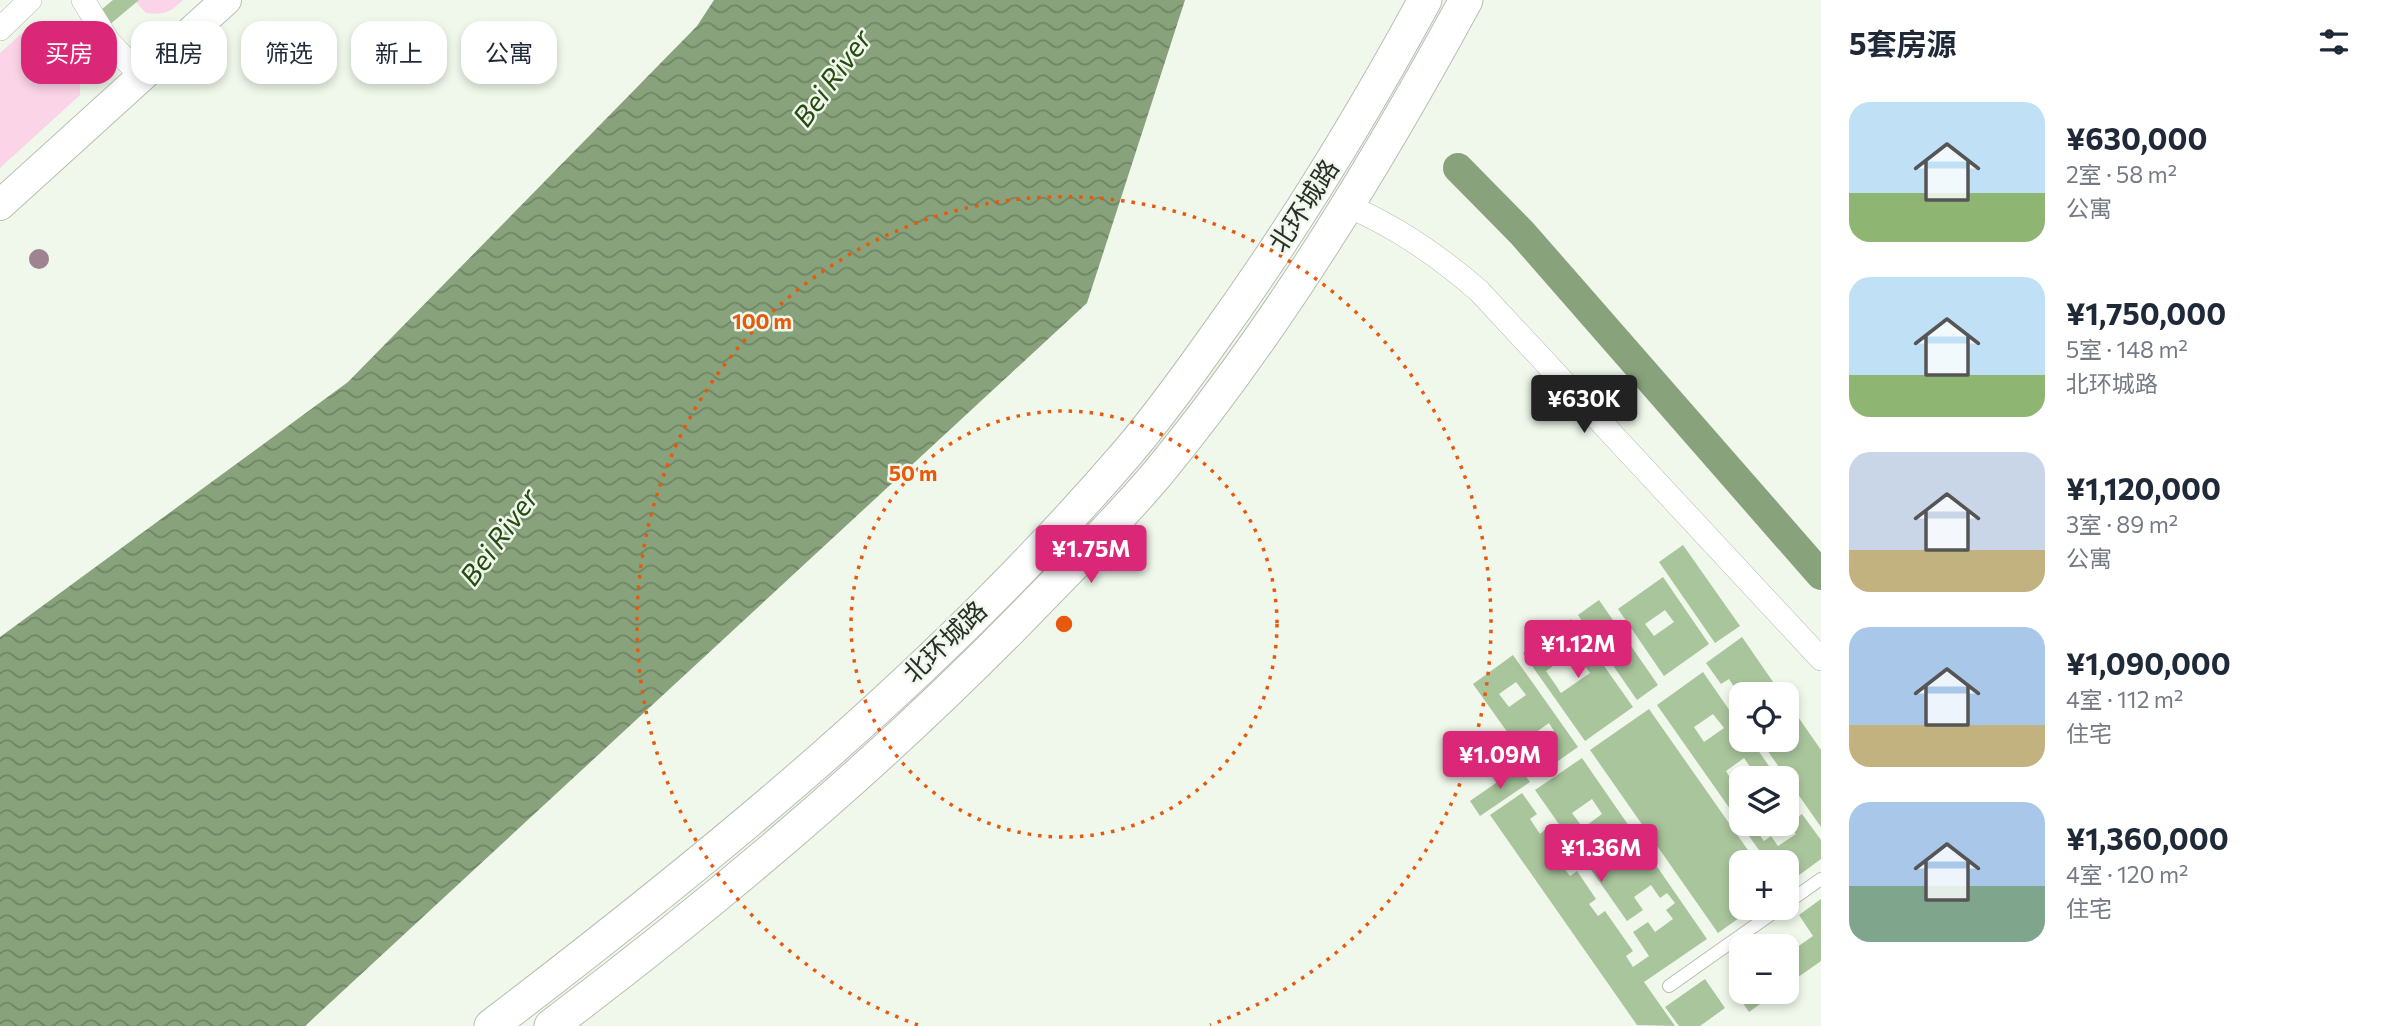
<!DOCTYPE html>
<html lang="zh">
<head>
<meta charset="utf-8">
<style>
  :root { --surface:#fff; --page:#f2f2f3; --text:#1f2937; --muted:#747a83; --accent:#db2777 }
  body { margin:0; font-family:Commissioner,"Noto Sans SC",sans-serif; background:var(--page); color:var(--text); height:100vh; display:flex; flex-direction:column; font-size:26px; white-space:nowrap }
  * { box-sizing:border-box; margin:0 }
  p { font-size:23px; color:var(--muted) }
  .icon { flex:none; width:38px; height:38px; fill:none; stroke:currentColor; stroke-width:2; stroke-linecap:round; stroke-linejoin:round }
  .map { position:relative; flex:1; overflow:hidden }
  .panel { display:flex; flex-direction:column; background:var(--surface); width:560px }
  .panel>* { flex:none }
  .hud { position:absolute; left:21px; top:21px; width:665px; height:63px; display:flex; gap:14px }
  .tools { position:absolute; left:1729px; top:682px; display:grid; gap:14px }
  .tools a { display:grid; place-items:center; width:70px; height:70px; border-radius:14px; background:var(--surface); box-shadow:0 4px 10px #0003; font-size:35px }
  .price { position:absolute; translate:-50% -60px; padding:0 16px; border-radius:7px; background:var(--accent); color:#fff; font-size:23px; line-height:46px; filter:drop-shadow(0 2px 4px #0008) }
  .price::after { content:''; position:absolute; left:50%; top:42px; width:21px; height:16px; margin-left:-10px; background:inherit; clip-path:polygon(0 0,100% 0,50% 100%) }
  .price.on { background:#222; color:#fff }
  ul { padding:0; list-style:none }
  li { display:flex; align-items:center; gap:21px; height:175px; padding:0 28px }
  li span { display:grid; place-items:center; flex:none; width:196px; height:140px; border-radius:21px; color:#555 }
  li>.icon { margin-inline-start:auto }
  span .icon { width:84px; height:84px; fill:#fffc; stroke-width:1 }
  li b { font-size:30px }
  h2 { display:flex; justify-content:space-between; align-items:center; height:84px; padding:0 28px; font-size:30px }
  .pill { padding:0 24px; border-radius:21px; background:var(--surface); box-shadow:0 4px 10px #0003; font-size:24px; line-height:63px }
  .pill.on { background:var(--accent); color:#fff }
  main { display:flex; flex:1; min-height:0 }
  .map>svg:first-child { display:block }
  .green { fill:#fcd4e7 }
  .water { fill:url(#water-waves) }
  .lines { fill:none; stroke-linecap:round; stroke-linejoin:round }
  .canal { stroke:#88a37b; stroke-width:30 }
  .building { fill:#a9c59c; fill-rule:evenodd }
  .service-casing { stroke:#b6bfb2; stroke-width:14 }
  .minor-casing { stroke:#b6bfb2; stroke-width:24 }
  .tertiary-casing { stroke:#b6bfb2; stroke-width:32 }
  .secondary-casing { stroke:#b6bfb2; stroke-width:35 }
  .service { stroke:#fff; stroke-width:12 }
  .minor { stroke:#fff; stroke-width:23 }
  .tertiary { stroke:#fff; stroke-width:30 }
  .secondary { stroke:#fff; stroke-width:33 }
  .tree { fill:#9f8390 }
  .ring { fill:none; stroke:#e8590c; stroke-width:3.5; stroke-dasharray:3.5 7 }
  .labels { text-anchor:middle; stroke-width:5; stroke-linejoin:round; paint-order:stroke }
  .street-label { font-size:26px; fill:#2a2e29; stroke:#eff8eb }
  .water-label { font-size:28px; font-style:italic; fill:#274a11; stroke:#eff8eb }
  .centre { fill:#e8590c; stroke:#eff8eb; stroke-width:3.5 }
  .ring-label { font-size:21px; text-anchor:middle; font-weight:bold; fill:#e8590c; stroke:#eff8eb; stroke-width:5; stroke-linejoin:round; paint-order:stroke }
</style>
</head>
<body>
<main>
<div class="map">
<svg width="1821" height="1026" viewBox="0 0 1821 1026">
  <defs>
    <pattern id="water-waves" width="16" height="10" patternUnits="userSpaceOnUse" patternTransform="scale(1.75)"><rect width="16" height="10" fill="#88a37b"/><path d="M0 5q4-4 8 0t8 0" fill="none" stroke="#6f8565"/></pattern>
  </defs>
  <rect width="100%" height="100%" fill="#eff8eb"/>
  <!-- green -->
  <g class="green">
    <path d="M139,0H183C169,13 165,15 146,13L136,2Z"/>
    <path d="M21,34L52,72L70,57L80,71V95L0,168V53Z"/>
  </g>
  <!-- water -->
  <path class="water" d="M714,0H1185L1087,303L305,1026H0V637L348,382L697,26Z"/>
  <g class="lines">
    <!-- canal -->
    <path class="canal" d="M1458,168L1522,233L1821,575"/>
  </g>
  <!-- building -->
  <g class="building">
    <path d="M113,0H139L52,73L41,60Z"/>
    <path d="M1683,545L1740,626L1715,643L1659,562Z"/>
    <path d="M1663,577L1709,644L1664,676L1618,609ZM1665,610L1674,622L1654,636L1645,624Z"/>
    <path d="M1599,600L1658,685L1637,700L1578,615Z"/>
    <path d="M1571,619L1633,707L1585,741L1523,653ZM1574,651L1590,673L1561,693L1546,671Z"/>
    <path d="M1742,637L1782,695H1741V713L1730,698L1738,693L1729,679L1721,684L1706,663Z"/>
    <path d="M1513,655L1578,747L1538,775L1473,684ZM1516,682L1526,695L1509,707L1499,694ZM1549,723L1554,731L1530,748L1525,740Z"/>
    <path d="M1703,672L1741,727V740H1751L1778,779H1742L1753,771L1744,758L1726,771L1734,784L1741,779V824H1765L1756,830L1764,841L1771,836L1778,846L1796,834L1788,824L1802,814L1821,840V859L1787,884V863H1768L1657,705ZM1713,714L1724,728L1704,742L1694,727Z"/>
    <path d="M1787,701L1821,750V827L1760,740H1787Z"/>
    <path d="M1649,709L1757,863H1741V908H1753L1718,933L1590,750Z"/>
    <path d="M1582,758L1707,939L1644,982L1675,1026L1637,1025L1490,815L1522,793L1537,814L1530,819L1540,834L1547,828L1568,858L1561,864L1570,876L1577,871L1596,899L1589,904L1598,916L1605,911L1633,951L1626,956L1633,967L1649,956L1633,932L1648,922L1655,932L1673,919L1666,910L1675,903L1667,893L1660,898L1651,885L1634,897L1643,910L1627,921L1535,790ZM1592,799L1602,814L1583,828L1572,813ZM1623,844L1631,857L1613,870L1604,857Z"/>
    <path d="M1519,767L1530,782L1480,816L1470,801Z"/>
    <path d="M1821,899V961L1787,985V954L1813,936L1799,915Z"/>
    <path d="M1705,979L1725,1008L1700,1026H1679L1665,1007Z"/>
    <path d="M1741,985V992H1777L1749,1012L1734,990Z"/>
  </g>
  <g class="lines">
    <!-- service casing -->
    <g class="service-casing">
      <g id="service">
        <path d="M1787,903L1821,879"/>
        <path d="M1669,986L1780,908"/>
      </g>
    </g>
    <!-- minor casing -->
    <g class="minor-casing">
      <g id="minor">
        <path d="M83,0L109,42L142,77"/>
        <path d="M0,29L30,0"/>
        <path d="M1348,206C1397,227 1438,255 1479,291L1821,659"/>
      </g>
    </g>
    <!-- tertiary casing -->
    <g class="tertiary-casing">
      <path id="tertiary" d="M0,205L226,0"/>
    </g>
    <!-- secondary casing -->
    <g class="secondary-casing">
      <g id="secondary">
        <path d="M491,1026C718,853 941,670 1128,452C1158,417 1186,378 1213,340C1292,231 1361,118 1425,0"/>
        <path d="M551,1026C723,896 889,756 1039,600C1079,559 1121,517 1158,473C1278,327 1376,165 1466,0"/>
      </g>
    </g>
    <!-- service -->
    <use href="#service" class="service"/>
    <!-- minor -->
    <use href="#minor" class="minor"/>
    <!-- tertiary -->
    <use href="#tertiary" class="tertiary"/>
    <!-- secondary -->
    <use href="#secondary" class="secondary"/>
  </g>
  <!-- trees -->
  <circle class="tree" cx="39" cy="259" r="10"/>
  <!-- distance rings -->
  <g class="ring">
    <circle cx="1064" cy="624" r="213"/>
    <path d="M918 1025A427 427 0 1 1 1210 1025"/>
  </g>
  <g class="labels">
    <!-- street labels -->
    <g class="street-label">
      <text transform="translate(1304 206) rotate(-57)" y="9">北环城路</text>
      <text transform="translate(945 642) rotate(-44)" y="9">北环城路</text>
    </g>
    <!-- water labels -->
    <g class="water-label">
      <text transform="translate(832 78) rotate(-54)" y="10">Bei River</text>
      <text transform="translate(499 537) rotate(-54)" y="10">Bei River</text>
    </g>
  </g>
  <circle cx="1064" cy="624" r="10" class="centre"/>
  <g class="ring-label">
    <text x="762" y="329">100 m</text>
    <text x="913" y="481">50 m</text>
  </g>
</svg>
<div class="tools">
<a><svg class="icon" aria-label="locate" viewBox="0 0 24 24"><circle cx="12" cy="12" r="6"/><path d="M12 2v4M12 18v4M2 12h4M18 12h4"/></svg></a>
<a><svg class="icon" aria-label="layers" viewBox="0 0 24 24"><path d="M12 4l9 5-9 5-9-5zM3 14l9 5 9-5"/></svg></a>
<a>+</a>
<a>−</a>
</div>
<b class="price on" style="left:1584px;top:435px">¥630K</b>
<b class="price" style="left:1091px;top:585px">¥1.75M</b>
<b class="price" style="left:1578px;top:680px">¥1.12M</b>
<b class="price" style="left:1500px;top:791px">¥1.09M</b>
<b class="price" style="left:1601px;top:884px">¥1.36M</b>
<div class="hud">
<a class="pill on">买房</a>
<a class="pill">租房</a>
<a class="pill">筛选</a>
<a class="pill">新上</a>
<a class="pill">公寓</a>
</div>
</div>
<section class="panel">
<h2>5套房源<svg class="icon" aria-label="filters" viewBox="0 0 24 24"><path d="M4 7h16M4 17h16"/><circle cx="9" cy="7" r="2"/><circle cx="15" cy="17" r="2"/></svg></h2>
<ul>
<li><span style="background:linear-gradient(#bfe0f5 65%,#8fb573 0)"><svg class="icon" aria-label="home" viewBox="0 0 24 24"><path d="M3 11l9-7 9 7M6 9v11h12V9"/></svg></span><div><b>¥630,000</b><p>2室 · 58 m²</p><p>公寓</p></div></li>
<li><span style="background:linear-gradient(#bfe0f5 70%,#8fb573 0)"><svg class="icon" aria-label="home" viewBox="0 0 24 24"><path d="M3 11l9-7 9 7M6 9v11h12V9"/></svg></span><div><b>¥1,750,000</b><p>5室 · 148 m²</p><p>北环城路</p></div></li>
<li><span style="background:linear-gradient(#c9d6e8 70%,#c2b280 0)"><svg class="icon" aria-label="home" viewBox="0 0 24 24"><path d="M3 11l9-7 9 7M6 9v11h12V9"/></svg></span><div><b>¥1,120,000</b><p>3室 · 89 m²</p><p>公寓</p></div></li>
<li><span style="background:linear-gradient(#a9c7e8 70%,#c2b280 0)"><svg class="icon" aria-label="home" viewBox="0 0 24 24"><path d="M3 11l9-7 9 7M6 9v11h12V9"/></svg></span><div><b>¥1,090,000</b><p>4室 · 112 m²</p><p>住宅</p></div></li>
<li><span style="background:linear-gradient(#a9c7e8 60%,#7fa58c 0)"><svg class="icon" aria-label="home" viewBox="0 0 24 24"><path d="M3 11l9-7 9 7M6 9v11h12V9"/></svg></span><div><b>¥1,360,000</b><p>4室 · 120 m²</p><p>住宅</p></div></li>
</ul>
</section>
</main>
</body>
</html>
